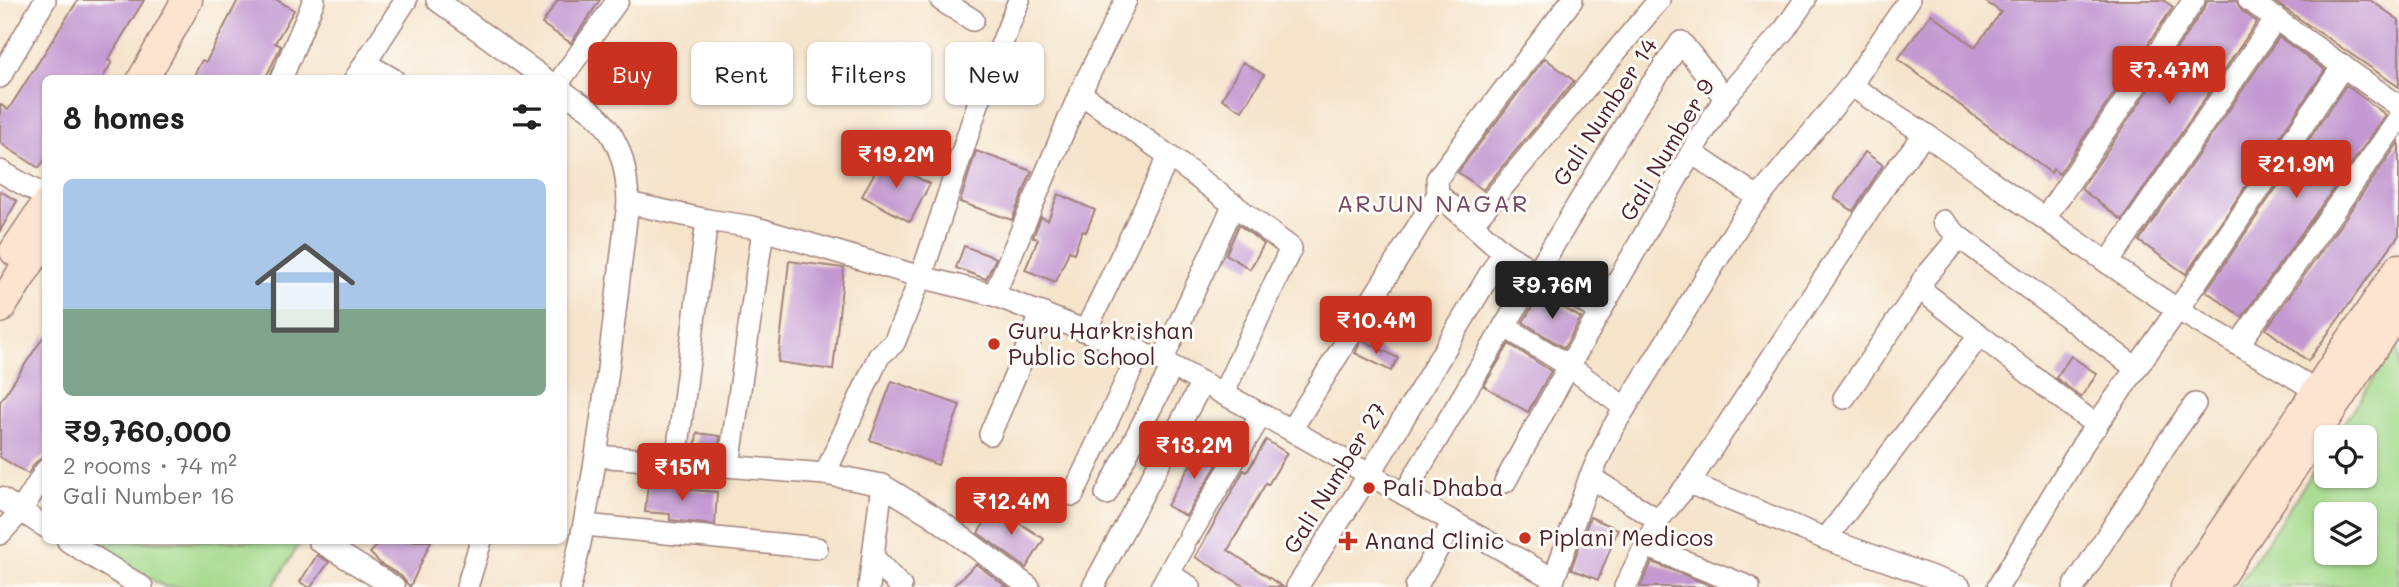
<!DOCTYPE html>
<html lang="en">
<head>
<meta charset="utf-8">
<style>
  :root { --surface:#fff; --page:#f6f6f6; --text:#202124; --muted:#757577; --line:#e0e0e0; --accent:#c8321e }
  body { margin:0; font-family:Mali,sans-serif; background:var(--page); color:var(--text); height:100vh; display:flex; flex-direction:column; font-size:26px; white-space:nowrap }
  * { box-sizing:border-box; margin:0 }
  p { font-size:23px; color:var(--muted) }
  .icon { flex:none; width:38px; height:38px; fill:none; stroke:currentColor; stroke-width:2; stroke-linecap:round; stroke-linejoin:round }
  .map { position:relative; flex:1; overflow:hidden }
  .panel { position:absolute; left:42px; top:75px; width:525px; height:469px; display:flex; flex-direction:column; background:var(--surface); border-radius:10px; box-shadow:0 2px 5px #0004 }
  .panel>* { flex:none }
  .banner { position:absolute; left:588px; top:42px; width:665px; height:63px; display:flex; gap:14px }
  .controls { position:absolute; left:2314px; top:425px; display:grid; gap:14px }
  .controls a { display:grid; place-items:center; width:63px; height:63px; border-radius:10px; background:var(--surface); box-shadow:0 2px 5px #0004; font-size:35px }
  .price { position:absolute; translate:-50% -60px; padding:0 16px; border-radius:7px; background:var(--accent); color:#fff; font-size:23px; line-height:46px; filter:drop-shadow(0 2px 4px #0008) }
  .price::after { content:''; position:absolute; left:50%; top:42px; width:21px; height:16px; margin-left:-10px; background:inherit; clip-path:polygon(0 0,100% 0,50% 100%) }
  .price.selected { background:#222; color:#fff }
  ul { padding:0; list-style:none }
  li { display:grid; align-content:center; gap:14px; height:371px; padding:0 21px }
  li+li { border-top:2px solid var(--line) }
  li span { display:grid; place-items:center; height:217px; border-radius:10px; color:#555 }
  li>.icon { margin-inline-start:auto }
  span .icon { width:126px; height:126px; fill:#fffc; stroke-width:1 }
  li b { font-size:30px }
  h2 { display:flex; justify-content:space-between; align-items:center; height:84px; padding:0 21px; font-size:30px }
  .chip { padding:0 24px; border-radius:10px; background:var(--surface); box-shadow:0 2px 5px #0004; font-size:24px; line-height:63px }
  .chip.selected { background:var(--accent); color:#fff }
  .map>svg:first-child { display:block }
  .green { fill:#a2d889; stroke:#767c5a; stroke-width:2; fill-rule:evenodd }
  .building { fill:#c399d1 }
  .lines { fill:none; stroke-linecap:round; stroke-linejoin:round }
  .street-casing { stroke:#a0817a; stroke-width:24 }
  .secondary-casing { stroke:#a0817a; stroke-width:33 }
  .street { stroke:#fff; stroke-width:21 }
  .secondary { stroke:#fde4d0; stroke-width:30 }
  .poi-dot { fill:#c8321e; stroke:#fdfcf7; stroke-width:2.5 }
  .labels { text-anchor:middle; stroke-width:6; stroke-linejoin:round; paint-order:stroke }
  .street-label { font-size:23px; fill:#4a1f2b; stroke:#fdfcf7 }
  .poi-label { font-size:23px; fill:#4a1f2b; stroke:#fdfcf7; text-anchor:start }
  .neighbourhood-label { font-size:24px; letter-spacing:2px; fill:#744a65; stroke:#fdfcf7 }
</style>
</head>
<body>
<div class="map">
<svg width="2399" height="587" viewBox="0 0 2399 587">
  <rect width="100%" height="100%" fill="#fdfcf7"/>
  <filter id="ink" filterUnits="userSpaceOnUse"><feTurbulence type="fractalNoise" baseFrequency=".0143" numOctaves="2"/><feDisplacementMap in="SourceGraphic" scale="14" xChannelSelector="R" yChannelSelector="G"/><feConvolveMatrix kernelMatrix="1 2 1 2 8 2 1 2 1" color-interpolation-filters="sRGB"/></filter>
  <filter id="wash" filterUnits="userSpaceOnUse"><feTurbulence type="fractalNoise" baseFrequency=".00686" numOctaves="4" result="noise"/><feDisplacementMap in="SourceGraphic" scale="28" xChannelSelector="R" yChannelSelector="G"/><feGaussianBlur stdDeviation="1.57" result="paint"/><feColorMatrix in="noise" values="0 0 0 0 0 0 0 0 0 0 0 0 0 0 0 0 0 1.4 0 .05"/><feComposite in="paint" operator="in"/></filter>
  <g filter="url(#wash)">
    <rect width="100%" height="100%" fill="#f5e3ca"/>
    <!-- green -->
    <g class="green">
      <path d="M2399,341V587H2237L2326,452V476H2364V438L2335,437ZM2326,514H2364V553H2326Z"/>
      <path d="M87,541H301L273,587H165Z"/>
    </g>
    <g id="blocks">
      <!-- building -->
      <g class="building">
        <path d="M78,0H144L108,60L112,62L102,79H46V158L39,168L0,143V104L8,110Z"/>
        <path d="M238,0H277L294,10L275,43L281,46L265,79H192L202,60L206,62Z"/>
        <path d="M558,0H600L571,43L542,24Z"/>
        <path d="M1983,0H2163L2173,7L2059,174L2053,169L2051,173L1898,59L1931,14L1975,47L2001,12Z"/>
        <path d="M2207,0H2236L2241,10L2257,22L2122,220L2081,189L2205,7Z"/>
        <path d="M2272,0H2370L2399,20V87Z"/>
        <path d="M2279,37L2325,70L2186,274L2139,241Z"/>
        <path d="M1545,58L1574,81L1483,190L1458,172Z"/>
        <path d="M1243,62L1264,75L1242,111L1222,99Z"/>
        <path d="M2346,85L2386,115L2242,317L2206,291Z"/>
        <path d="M2399,142V235L2308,361L2266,329Z"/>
        <path d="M976,151L1032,171L1012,220L960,202Z"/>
        <path d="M1865,152L1883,165L1853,211L1834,198Z"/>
        <path d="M882,159L930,184L910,222L862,196Z"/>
        <path d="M0,191L17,201L0,231Z"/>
        <path d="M1058,194L1095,210L1086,232L1082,231L1074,253L1069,251L1056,282L1025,270L1038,239L1033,237L1041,217L1048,220Z"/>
        <path d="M1239,225L1264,244L1250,269L1226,254Z"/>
        <path d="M964,246L996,258L986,279L956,268Z"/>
        <path d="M789,261L844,268L833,370L778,362Z"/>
        <path d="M1540,294L1581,318L1564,348L1523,322Z"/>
        <path d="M46,333V455L35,463L28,474L0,457V402Z"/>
        <path d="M1362,340L1398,358L1391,371L1355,353Z"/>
        <path d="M1509,344L1551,371L1528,412L1484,386Z"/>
        <path d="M2071,356L2097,374L2081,397L2056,378Z"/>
        <path d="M892,381L960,405L938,465L870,440Z"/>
        <path d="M697,433L720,436L718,451L695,449Z"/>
        <path d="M1266,440L1287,453L1268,485L1266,483L1228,550L1283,587H1246L1195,557L1244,470L1247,472Z"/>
        <path d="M1201,446L1221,458L1186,516L1167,506Z"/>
        <path d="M648,482L691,484V490L717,492L715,525L670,520V514L645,512Z"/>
        <path d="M995,507L1044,539L1026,568L978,533Z"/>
        <path d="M1590,517L1618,529L1598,580L1571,569Z"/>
        <path d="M382,541H431L410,587L401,576L381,564L370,553Z"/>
        <path d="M317,555L329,562L311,587H308L300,582Z"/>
        <path d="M1652,562L1714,587H1640Z"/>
        <path d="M976,564L1007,587H952Z"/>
      </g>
    </g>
  </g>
  <g filter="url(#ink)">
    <use href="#blocks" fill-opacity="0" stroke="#a0817a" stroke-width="2"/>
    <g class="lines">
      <!-- street casing -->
      <g class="street-casing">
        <g id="street">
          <path d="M437,0L545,79"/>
          <path d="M941,0L973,20"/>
          <path d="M1572,0L1441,173L1437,179L1438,194L1503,252L1600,312"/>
          <path d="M2249,0L2399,106"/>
          <path d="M365,63L393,79"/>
          <path d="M0,77L45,0"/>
          <path d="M281,79L314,0"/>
          <path d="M355,79L406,0"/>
          <path d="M561,79L618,0"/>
          <path d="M1851,85C1877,104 1905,120 1931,138C2013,196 2093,255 2177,309C2227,340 2280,366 2329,399"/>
          <path d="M564,92C575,101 591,109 600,119C622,144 627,171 628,203C612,331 601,461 570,587"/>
          <path d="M1080,93L1169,156L1291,248L1223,394"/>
          <path d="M1692,153L1759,198"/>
          <path d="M0,171L46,197"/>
          <path d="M1438,194L1291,430L1552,578"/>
          <path d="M628,203L707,220"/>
          <path d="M2045,218L2194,0"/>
          <path d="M1943,221L1959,237L2136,368"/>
          <path d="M1472,224L1659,0"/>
          <path d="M1959,237L1922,281L1924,292L2097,426"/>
          <path d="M2108,263L2276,18"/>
          <path d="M994,295L1080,93L1126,0"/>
          <path d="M1504,326L1569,366L1625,408"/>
          <path d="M1086,330L1169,156"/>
          <path d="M2238,345L2399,119"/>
          <path d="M1162,361L1234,204"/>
          <path d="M1844,398L1921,286"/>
          <path d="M990,434L1042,313"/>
          <path d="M597,456L825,474L882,485L933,516L1029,587"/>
          <path d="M676,462L707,220L753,227L921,277L994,295L1162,361L1291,430"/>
          <path d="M729,466L763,230"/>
          <path d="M825,474L879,356L894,343L921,277L978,104L1019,0"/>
          <path d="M1590,477L1658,520"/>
          <path d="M1505,482L1569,366L1698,141L1725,98L1785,29L1805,0"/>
          <path d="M1689,483L1826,539L1960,587"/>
          <path d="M1106,494L1172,367"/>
          <path d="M1404,494L1638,104L1681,42L1725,98"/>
          <path d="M1073,495L1140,351"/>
          <path d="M0,498L46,527"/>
          <path d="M585,525L817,548"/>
          <path d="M0,534L21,511L46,470"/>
          <path d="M1190,535L1261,415"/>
          <path d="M1826,539L1979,336"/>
          <path d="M68,541L142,587"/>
          <path d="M319,541L394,587"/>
          <path d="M1646,546L1749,587"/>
          <path d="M874,558L901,587"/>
          <path d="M1169,574L1190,587"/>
          <path d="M467,587L481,541"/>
          <path d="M869,587L882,485"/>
          <path d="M1093,587L1202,383"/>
          <path d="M1161,587L1184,546"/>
          <path d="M1297,587L1382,454L1503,252"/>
          <path d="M1416,587L1453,522"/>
          <path d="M1551,587L1590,477L1612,429L1744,216L1851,85L1909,0"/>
          <path d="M1625,587L1658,520L1689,483L1895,171L1925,134"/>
          <path d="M1998,587L2083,444L2178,309L2343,66"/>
          <path d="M2074,587L2165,446L2195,404"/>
        </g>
      </g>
      <!-- secondary casing -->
      <g class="secondary-casing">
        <g id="secondary">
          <path d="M143,79L187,0"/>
          <path d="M15,251L46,205"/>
          <path d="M0,308L46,236"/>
          <path d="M2186,587L2399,269"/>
          <path d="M2212,587L2399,308"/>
        </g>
      </g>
      <!-- street -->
      <use href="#street" class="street"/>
      <!-- secondary -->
      <use href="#secondary" class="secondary"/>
    </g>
  </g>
  <!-- markers -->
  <g class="poi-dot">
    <circle cx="994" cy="344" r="7"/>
    <circle cx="1369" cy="488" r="7"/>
    <circle cx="1525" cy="538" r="7"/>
    <path d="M1344.5 530.5h7v7h7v7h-7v7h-7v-7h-7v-7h7z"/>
  </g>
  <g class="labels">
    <!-- street labels -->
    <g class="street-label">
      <text transform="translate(1605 112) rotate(-57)" y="8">Gali Number 14</text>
      <text transform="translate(1667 150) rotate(-59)" y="8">Gali Number 9</text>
      <text transform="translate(1335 478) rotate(-58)" y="8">Gali Number 27</text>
    </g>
    <!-- poi labels -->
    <g class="poi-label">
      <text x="1008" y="339">Guru Harkrishan<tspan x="1008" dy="26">Public School</tspan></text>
      <text x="1383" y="496">Pali Dhaba</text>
      <text x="1539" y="546">Piplani Medicos</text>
      <text x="1364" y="549">Anand Clinic</text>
    </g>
    <!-- neighbourhood labels -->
    <g class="neighbourhood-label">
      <text x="1433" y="212">ARJUN NAGAR</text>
    </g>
  </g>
</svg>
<div class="controls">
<a><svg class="icon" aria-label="locate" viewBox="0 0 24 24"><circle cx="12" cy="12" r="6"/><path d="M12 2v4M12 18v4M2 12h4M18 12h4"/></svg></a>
<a><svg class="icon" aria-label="layers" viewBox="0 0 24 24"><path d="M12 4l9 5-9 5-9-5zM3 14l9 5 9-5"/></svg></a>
</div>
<b class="price" style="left:2169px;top:106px">₹7.47M</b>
<b class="price" style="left:896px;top:190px">₹19.2M</b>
<b class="price" style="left:2296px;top:200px">₹21.9M</b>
<b class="price selected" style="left:1552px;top:321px">₹9.76M</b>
<b class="price" style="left:1376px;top:356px">₹10.4M</b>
<b class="price" style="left:1194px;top:481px">₹13.2M</b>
<b class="price" style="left:682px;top:503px">₹15M</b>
<b class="price" style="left:1011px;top:537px">₹12.4M</b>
<div class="banner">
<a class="chip selected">Buy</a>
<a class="chip">Rent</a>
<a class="chip">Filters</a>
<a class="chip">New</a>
</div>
<section class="panel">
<h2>8 homes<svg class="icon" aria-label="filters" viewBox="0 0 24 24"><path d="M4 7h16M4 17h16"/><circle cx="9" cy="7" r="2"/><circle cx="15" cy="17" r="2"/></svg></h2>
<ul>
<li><span style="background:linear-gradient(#a9c7e8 60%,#7fa58c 0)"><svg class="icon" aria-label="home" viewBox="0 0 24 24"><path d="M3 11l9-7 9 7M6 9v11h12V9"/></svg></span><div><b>₹9,760,000</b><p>2 rooms · 74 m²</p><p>Gali Number 16</p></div></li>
</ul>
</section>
</div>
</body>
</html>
